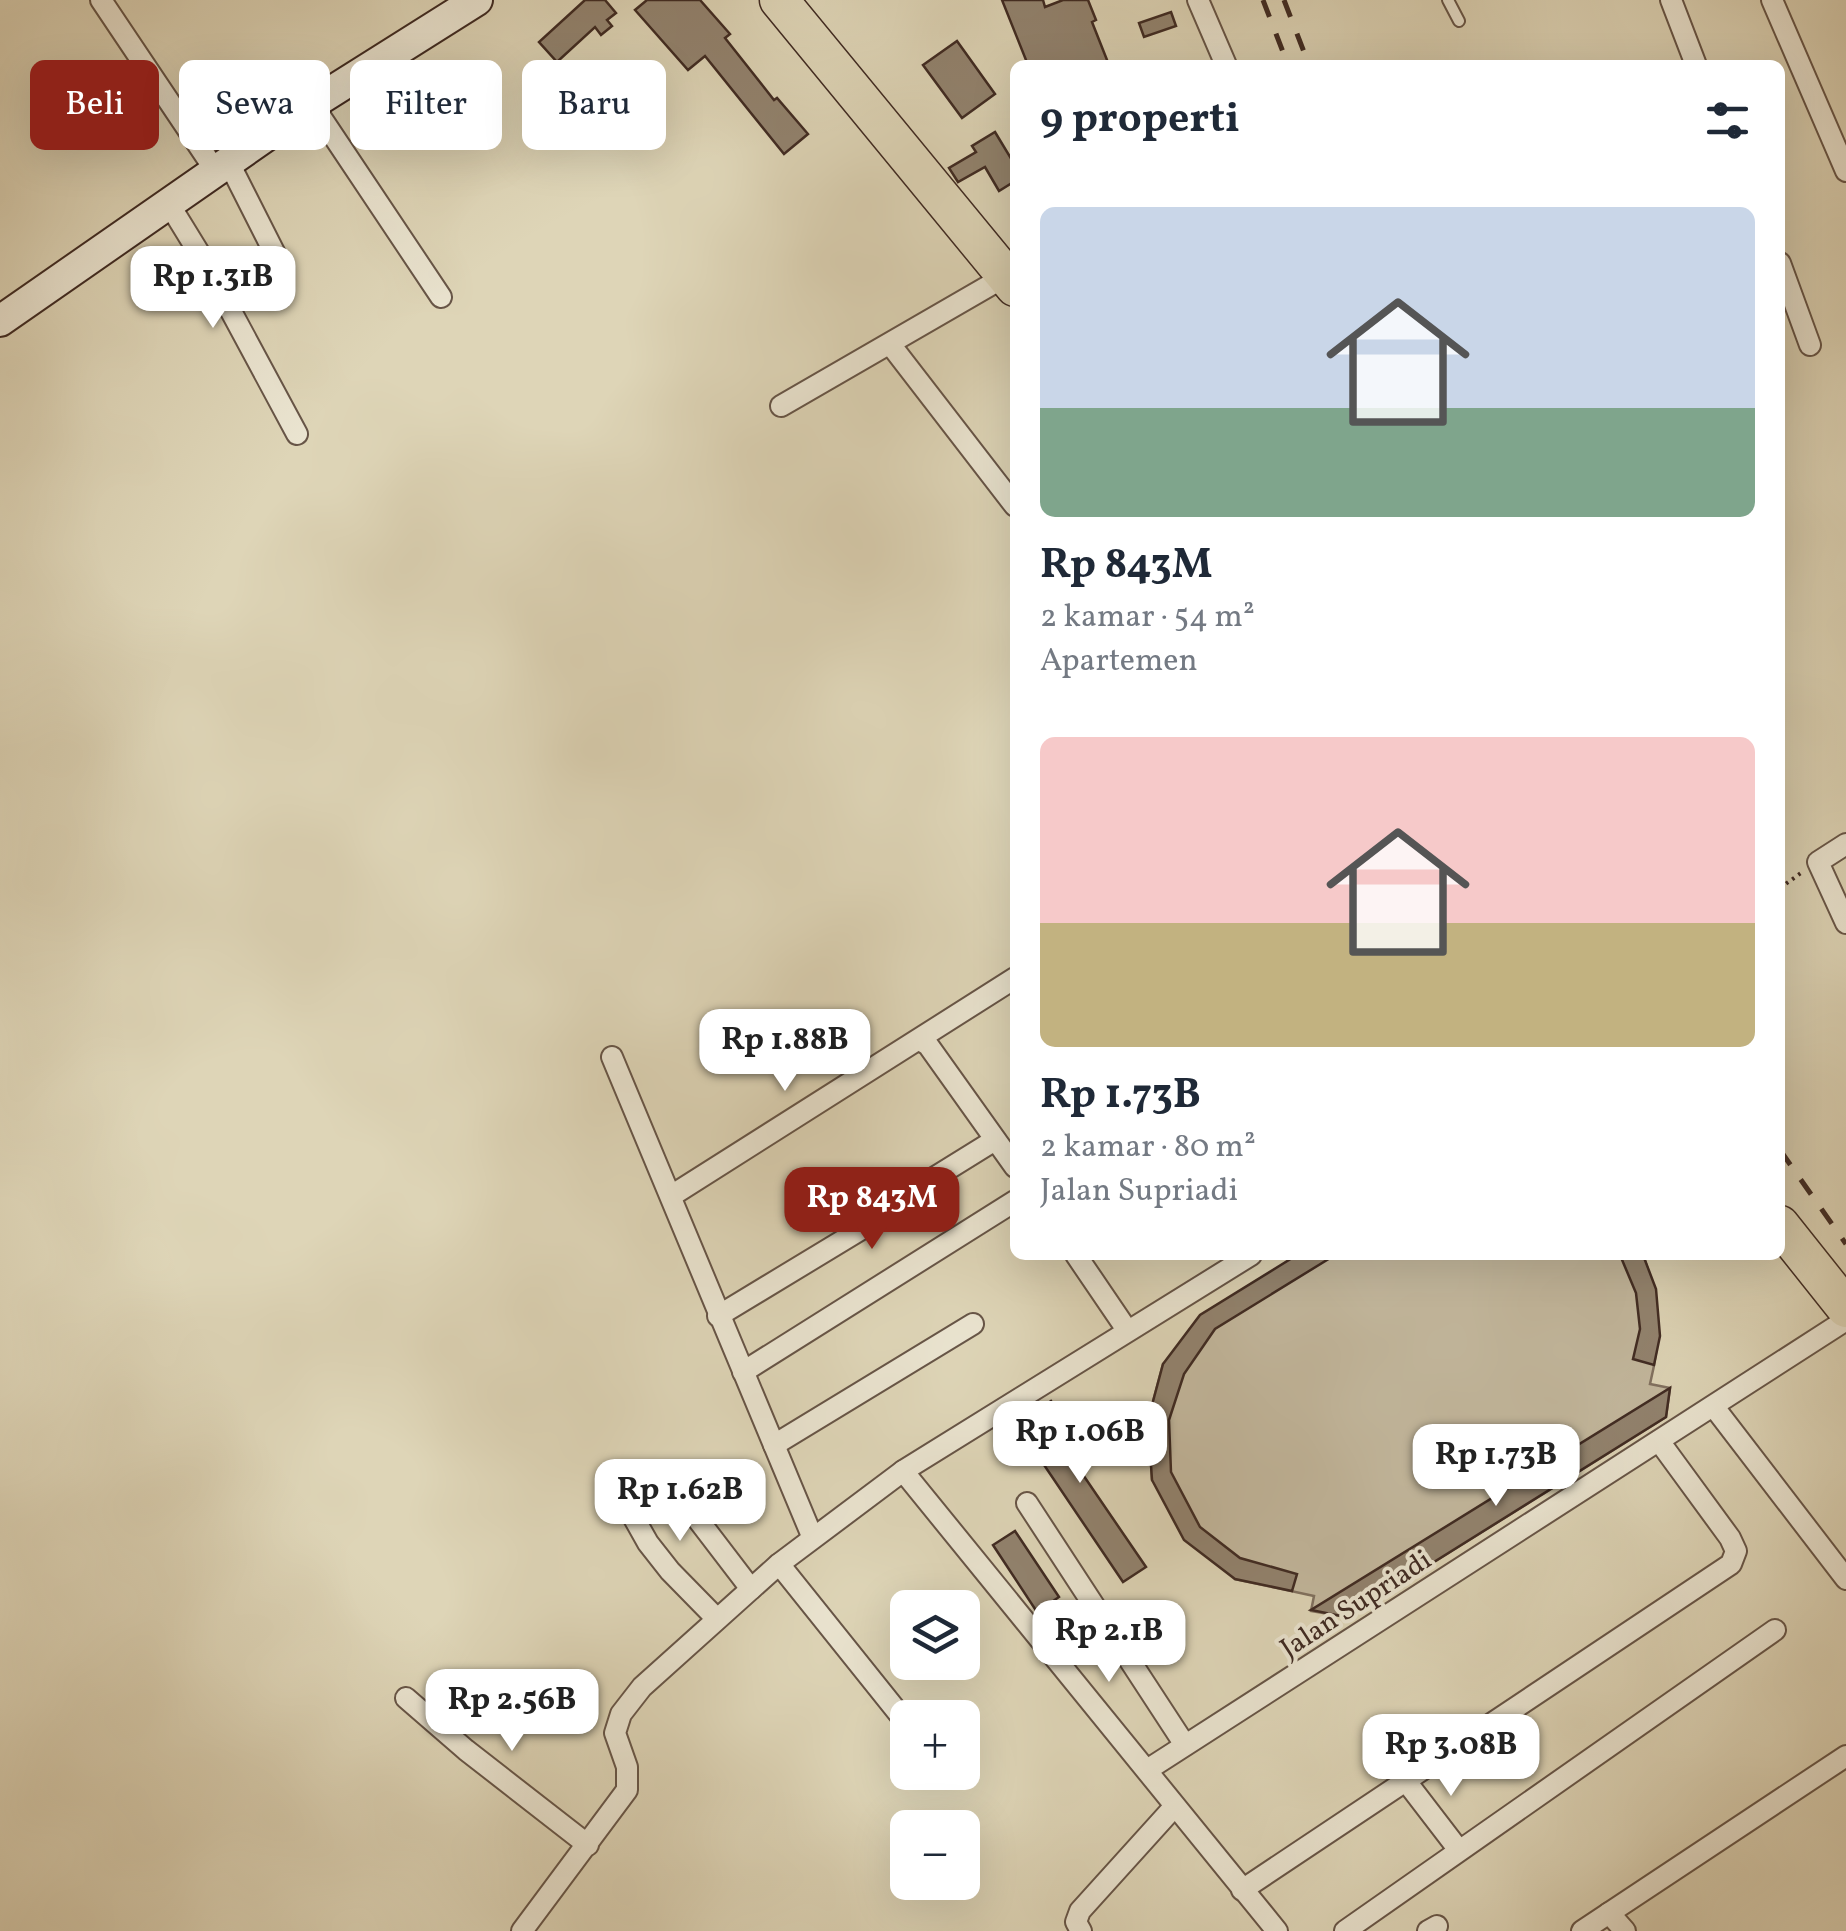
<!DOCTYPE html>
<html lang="id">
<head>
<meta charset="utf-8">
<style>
  :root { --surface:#fff; --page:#f2f2f3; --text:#1f2937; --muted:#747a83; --accent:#8f2418 }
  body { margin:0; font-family:Vollkorn,serif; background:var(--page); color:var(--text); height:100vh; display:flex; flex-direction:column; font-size:38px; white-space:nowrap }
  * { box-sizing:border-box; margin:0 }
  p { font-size:32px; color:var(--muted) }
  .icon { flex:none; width:55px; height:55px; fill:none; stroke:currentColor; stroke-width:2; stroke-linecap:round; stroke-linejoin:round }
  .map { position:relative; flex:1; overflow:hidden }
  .panel { position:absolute; left:1010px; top:60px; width:775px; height:1200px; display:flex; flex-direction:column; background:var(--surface); border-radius:15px; box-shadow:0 10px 40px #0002 }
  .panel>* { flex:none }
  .top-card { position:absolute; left:30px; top:60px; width:830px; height:90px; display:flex; gap:20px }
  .fabs { position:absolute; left:890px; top:1590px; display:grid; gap:20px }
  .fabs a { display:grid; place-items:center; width:90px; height:90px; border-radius:15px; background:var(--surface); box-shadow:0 10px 40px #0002; font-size:50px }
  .price { position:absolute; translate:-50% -85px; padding:0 22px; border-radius:20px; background:#fff; color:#222; font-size:32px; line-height:65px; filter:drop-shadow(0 2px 5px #0008) }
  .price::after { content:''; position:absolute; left:50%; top:60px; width:30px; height:22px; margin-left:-15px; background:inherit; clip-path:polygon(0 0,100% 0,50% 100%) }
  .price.active { background:var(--accent); color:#fff }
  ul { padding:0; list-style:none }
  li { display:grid; align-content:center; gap:20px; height:530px; padding:0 30px }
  li span { display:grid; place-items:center; height:310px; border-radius:15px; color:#555 }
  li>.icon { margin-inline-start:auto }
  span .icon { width:180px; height:180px; fill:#fffc; stroke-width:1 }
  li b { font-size:42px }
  h2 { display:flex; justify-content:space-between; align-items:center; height:120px; padding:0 30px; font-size:42px }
  .pill { padding:0 35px; border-radius:15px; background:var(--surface); box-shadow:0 10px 40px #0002; font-size:35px; line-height:90px }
  .pill.active { background:var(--accent); color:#fff }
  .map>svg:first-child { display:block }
  .green { fill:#c3b89e; stroke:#817160; stroke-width:2.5 }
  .building { fill:#92836f; stroke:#3f2a22; stroke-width:2.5 }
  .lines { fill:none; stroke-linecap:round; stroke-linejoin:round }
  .lane-casing { stroke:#675547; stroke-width:14 }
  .street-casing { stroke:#675547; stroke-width:24 }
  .secondary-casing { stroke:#3f2a22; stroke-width:34 }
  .highway-casing { stroke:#3f2a22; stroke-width:41 }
  .path { stroke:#3f2a22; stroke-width:4; stroke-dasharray:2.5 5; stroke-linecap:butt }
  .lane { stroke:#eae4d0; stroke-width:10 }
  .street { stroke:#eae4d0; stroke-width:20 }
  .secondary { stroke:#eae4d0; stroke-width:30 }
  .highway { stroke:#ded5b7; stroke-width:38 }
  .rail { stroke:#3f2a22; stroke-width:5; stroke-dasharray:18 18; stroke-linecap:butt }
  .labels { text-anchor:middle; stroke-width:8; stroke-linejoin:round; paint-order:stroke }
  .street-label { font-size:28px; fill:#3f2a22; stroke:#eae4d0 }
</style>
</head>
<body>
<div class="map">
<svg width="1846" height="1931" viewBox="0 0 1846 1931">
  <rect width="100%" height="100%" fill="#ded5b7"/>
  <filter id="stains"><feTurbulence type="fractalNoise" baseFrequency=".002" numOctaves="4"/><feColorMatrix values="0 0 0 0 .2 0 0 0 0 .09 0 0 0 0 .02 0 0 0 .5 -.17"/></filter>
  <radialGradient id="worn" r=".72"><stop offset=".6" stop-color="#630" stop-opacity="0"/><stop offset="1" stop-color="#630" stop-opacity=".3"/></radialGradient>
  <!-- green -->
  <path class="green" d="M1297,1255H1643C1661,1303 1662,1335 1650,1384L1670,1388L1666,1417L1346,1617L1311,1611L1314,1596L1235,1579L1152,1480L1148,1420L1163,1364Z"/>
  <!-- building -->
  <g class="building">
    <path d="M585,0H605L616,13L607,20L612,26L601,35L595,27L557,62L539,42Z"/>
    <path d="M647,0H700L730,34L725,38L774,100L777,98L808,134L784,154L705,56L688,70L635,10Z"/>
    <path d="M1002,0H1043L1045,7L1063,0H1088L1096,20L1092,22L1109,65H1028Z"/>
    <path d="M1171,12L1176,26L1144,37L1139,23Z"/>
    <path d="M957,41L995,94L962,118L923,65Z"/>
    <path d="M995,132L1015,165V181L999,191L985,167L958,182L949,168L976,152L972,146Z"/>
    <path d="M1297,1255H1335L1215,1329L1184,1374L1169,1420L1171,1472L1200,1527L1240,1558L1297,1574L1292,1591L1235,1579L1184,1540L1152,1480L1148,1420L1163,1364L1200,1315Z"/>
    <path d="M1620,1255H1643L1656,1289L1660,1336L1654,1365L1633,1359L1640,1329L1636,1293Z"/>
    <path d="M1670,1388L1666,1417L1346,1617L1311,1610Z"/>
    <path d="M1051,1401L1091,1456L1077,1466L1146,1567L1123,1582L1038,1456L1042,1454L1020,1423Z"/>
    <path d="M1015,1531L1059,1597L1037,1612L993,1545Z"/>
  </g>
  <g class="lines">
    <!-- lane casing -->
    <g class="lane-casing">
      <path id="lane" d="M1448,0L1459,21"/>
    </g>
    <!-- street casing -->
    <g class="street-casing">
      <g id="street">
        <path d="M101,0L215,170"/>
        <path d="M1198,0L1226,65"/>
        <path d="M1671,0L1696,65"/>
        <path d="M1772,0L1846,171"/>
        <path d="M312,104L441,297"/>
        <path d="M228,161L275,254"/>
        <path d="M169,204L204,261L297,434"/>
        <path d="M1780,263L1810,345"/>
        <path d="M890,344L1015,506"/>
        <path d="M781,406L1006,276"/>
        <path d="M1846,844L1818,862L1846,923"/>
        <path d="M920,1040L928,1045L1015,1167"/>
        <path d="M612,1057L812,1536"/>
        <path d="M671,1196L1015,978"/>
        <path d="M1076,1255L1127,1330"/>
        <path d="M718,1316L865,1227L924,1184L995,1140"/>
        <path d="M743,1372L1015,1201"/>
        <path d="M1714,1407L1846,1579"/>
        <path d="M774,1445L973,1324"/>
        <path d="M903,1471L1277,1931"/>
        <path d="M644,1485L686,1504L751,1589"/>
        <path d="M617,1488L648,1543L670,1571L717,1619"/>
        <path d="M1027,1503L1185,1745"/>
        <path d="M779,1564L908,1725"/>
        <path d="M406,1698L466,1750L588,1845"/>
        <path d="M1147,1770L1846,1320"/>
        <path d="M1405,1780L1458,1849"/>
        <path d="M1242,1890L1731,1564L1736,1551L1730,1538L1659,1441"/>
        <path d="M1609,1913L1625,1931"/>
        <path d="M522,1931L627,1790V1767L615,1733L621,1714L642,1687L779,1564L903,1471L1251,1255"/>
        <path d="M1081,1931L1076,1922L1080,1911L1174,1807"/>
        <path d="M1345,1931L1775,1630"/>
        <path d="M1428,1931L1437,1926"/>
        <path d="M1582,1931L1846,1756"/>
      </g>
    </g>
    <!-- secondary casing -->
    <g class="secondary-casing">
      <path id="secondary" d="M0,321L312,104L477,0"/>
    </g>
    <!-- highway casing -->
    <g class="highway-casing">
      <g id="highway">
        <path d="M779,0L1015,287"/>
        <path d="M1780,1225L1846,1308"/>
      </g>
    </g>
    <!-- path -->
    <path class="path" d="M1780,888L1801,873"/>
    <!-- lane -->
    <use href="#lane" class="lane"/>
    <!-- street -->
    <use href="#street" class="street"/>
    <!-- secondary -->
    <use href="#secondary" class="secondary"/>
    <!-- highway -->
    <use href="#highway" class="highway"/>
    <!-- rail -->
    <g class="rail">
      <path d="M1263,0L1288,65"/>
      <path d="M1284,0L1309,65"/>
      <path d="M1780,1150L1846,1244"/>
    </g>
  </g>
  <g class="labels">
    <!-- street labels -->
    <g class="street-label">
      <text transform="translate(1355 1603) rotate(-33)" y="10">Jalan Supriadi</text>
    </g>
  </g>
  <rect width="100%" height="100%" filter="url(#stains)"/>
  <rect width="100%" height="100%" fill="url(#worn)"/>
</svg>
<div class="fabs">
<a><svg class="icon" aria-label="layers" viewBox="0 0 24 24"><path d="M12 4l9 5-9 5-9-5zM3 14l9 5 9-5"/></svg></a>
<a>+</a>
<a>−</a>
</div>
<b class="price" style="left:213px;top:331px">Rp 1.31B</b>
<b class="price" style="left:785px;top:1094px">Rp 1.88B</b>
<b class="price active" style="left:872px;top:1252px">Rp 843M</b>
<b class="price" style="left:1080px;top:1486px">Rp 1.06B</b>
<b class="price" style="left:1496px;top:1509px">Rp 1.73B</b>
<b class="price" style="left:680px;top:1544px">Rp 1.62B</b>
<b class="price" style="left:1109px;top:1685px">Rp 2.1B</b>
<b class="price" style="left:512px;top:1754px">Rp 2.56B</b>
<b class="price" style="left:1451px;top:1799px">Rp 3.08B</b>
<div class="top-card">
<a class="pill active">Beli</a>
<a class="pill">Sewa</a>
<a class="pill">Filter</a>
<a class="pill">Baru</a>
</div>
<section class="panel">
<h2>9 properti<svg class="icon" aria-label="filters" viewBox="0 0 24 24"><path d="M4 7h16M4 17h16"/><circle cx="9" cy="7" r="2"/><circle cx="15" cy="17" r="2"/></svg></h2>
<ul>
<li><span style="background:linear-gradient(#c9d6e8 65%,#7fa58c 0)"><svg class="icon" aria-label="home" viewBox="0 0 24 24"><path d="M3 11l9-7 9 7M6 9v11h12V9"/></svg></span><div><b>Rp 843M</b><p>2 kamar · 54 m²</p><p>Apartemen</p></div></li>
<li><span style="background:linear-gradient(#f6c9c9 60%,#c2b280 0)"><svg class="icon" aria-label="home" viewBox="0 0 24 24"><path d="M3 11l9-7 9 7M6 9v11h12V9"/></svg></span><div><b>Rp 1.73B</b><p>2 kamar · 80 m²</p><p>Jalan Supriadi</p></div></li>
</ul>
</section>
</div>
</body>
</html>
